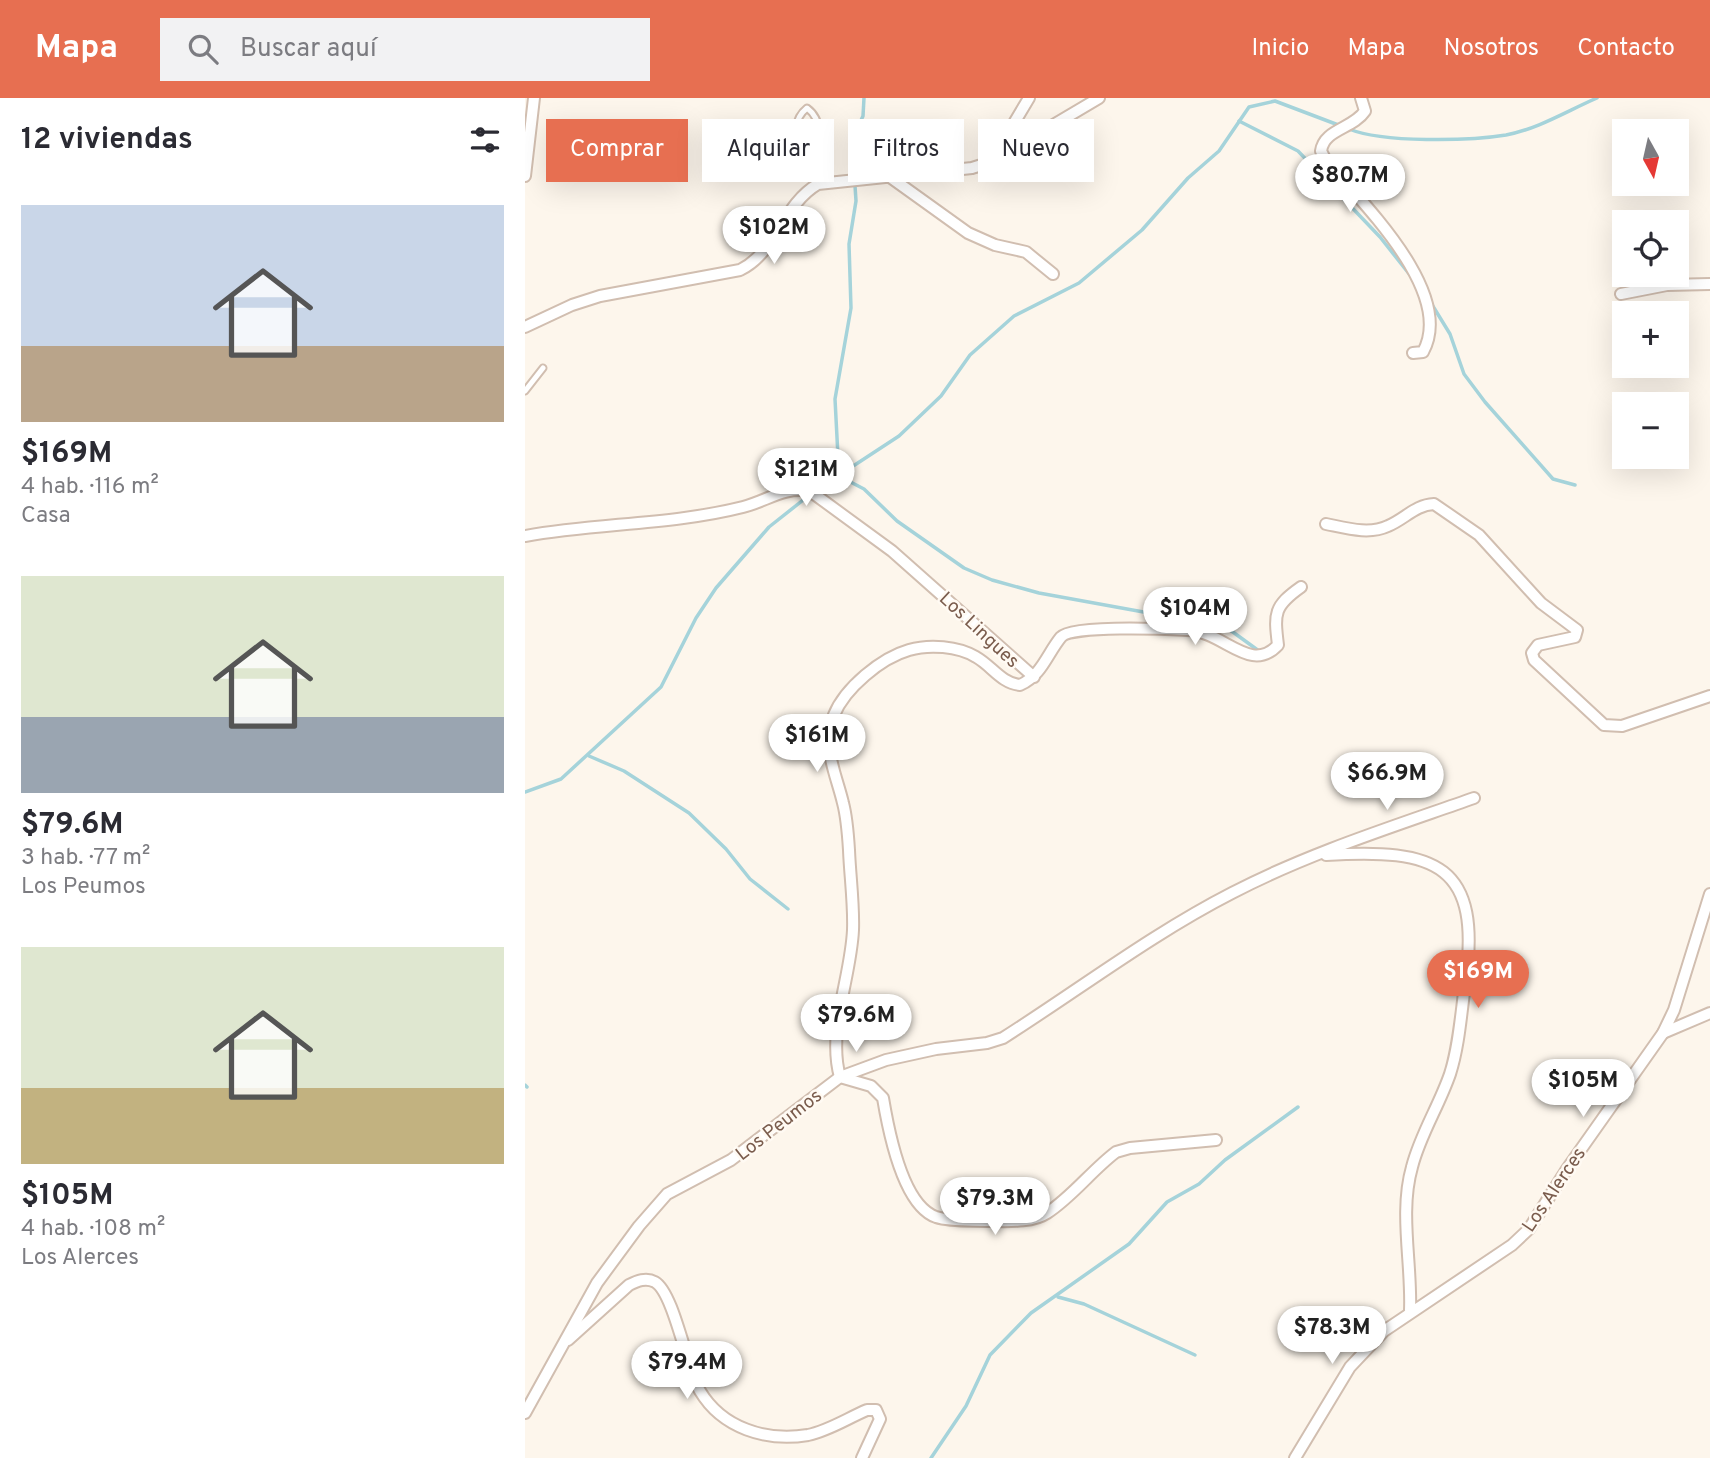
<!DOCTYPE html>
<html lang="es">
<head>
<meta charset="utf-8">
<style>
  :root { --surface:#fff; --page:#f2f2f3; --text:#2b2b33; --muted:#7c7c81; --accent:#e76f51 }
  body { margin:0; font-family:Overpass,sans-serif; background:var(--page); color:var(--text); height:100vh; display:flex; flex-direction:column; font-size:26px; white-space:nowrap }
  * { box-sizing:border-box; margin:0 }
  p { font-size:23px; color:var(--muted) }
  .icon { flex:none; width:38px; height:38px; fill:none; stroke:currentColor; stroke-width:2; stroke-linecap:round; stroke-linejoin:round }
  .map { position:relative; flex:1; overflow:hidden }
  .sheet { display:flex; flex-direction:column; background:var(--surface); width:525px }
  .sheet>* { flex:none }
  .banner { position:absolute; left:21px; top:21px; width:665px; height:63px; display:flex; gap:14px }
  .needle { width:46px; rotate:172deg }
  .fabs { position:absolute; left:1087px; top:21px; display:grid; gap:14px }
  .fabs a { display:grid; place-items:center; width:77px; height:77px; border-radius:0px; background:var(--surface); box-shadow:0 7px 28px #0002; font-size:35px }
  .price { position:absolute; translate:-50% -60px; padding:0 16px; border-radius:24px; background:#fff; color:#222; font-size:23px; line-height:46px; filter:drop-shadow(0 2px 4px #0008) }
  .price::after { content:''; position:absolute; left:50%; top:42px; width:21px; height:16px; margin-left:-10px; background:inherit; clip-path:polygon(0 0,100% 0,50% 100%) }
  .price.on { background:var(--accent); color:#fff }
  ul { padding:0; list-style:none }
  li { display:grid; align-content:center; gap:14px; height:371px; padding:0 21px }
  li span { display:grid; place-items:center; height:217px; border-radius:0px; color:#555 }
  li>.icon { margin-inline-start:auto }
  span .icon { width:126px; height:126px; fill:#fffc; stroke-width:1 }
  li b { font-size:30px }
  h2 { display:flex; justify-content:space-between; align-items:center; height:84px; padding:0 21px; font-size:30px }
  .pill { padding:0 24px; border-radius:0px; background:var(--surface); box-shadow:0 7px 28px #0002; font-size:24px; line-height:63px }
  .pill.on { background:var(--accent); color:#fff }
  header { display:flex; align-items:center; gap:42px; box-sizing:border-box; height:98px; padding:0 35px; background:var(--accent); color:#fff }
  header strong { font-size:33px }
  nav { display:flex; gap:38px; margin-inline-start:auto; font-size:24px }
  .search { width:490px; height:63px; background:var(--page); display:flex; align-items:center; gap:18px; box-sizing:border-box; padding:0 24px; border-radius:0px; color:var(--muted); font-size:26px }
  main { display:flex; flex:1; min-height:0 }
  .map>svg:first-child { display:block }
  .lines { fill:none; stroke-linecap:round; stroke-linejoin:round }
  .stream { stroke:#a5d3da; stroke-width:3.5 }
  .service-casing { stroke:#d1beb0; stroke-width:9 }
  .minor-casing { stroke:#d1beb0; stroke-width:14 }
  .service { stroke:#fff; stroke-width:5 }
  .minor { stroke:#fff; stroke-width:10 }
  .labels { text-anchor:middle; stroke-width:5; stroke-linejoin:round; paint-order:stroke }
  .street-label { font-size:19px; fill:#7a5c4d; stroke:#fffaf3 }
</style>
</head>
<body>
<header>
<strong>Mapa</strong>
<div class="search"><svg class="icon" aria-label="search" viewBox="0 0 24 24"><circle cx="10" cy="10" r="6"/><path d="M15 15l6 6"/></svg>Buscar aquí</div>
<nav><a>Inicio</a><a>Mapa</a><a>Nosotros</a><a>Contacto</a></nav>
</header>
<main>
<section class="sheet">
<h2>12 viviendas<svg class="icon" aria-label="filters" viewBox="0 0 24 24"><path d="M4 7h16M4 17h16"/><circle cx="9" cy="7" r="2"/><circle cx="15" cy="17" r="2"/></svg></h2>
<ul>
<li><span style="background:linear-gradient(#c9d6e8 65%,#b9a48a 0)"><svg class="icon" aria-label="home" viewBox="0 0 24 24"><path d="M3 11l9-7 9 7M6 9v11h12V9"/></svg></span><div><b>$169M</b><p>4 hab. · 116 m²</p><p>Casa</p></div></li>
<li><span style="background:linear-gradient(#dfe7d0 65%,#9aa5b1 0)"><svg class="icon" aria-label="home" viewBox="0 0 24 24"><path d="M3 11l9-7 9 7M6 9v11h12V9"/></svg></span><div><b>$79.6M</b><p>3 hab. · 77 m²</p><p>Los Peumos</p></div></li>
<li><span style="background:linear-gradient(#dfe7d0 65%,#c2b280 0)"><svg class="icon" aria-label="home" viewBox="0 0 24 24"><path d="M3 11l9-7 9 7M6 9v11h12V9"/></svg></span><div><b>$105M</b><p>4 hab. · 108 m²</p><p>Los Alerces</p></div></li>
</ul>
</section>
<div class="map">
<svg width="1185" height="1360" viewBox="0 0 1185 1360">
  <rect width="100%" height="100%" fill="#fdf6ec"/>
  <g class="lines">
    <!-- stream -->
    <g class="stream">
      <path d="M339,0L338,18L327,42L331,103L324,146L326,210L310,301L314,378L339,391L372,423L439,470L467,482L514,495L701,529L734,553"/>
      <path d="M714,23L773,53L855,139L889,182"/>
      <path d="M824,31C858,45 944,43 981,37C1013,31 1042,13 1072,0"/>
      <path d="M906,205L925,236L939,276L960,304L1028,381L1050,387"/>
      <path d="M64,658L99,673L164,715L201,751L225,781L263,811"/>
      <path d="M0,694L36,681L136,589L171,520L191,490L244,429L287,395L374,338L416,298L445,257L489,218L554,185L617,132L663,80L694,53L724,9L750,3L816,28"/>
      <path d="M0,987L2,989"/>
      <path d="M533,1199L559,1206L670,1257"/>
      <path d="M406,1360L441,1308L465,1257L506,1215L604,1146L642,1104L674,1086L700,1062L773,1009"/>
    </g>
    <!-- service casing -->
    <g class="service-casing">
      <g id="service">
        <path d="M188,78C218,74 254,70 268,38C273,26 271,19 282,10C303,25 294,61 293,85"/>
        <path d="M0,293L18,270"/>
      </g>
    </g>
    <!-- minor casing -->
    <g class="minor-casing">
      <g id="minor">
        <path d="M836,0L840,13C828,31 799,31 796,53L800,61C836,104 931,194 898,254L888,255"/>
        <path d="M467,62L504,0"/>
        <path d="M0,78L9,0"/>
        <path d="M365,79L443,135L470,147L501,154L528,176"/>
        <path d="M1096,196L1142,187L1185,186"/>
        <path d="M0,229L47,207L75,198L215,172C252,154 257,107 293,86L447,70L466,64L574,0"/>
        <path d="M801,426C821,430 844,437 863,428C880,421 890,407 909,406L954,437L1016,505L1052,532L1050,539L1013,547L1007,555L1009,562L1079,627L1097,628L1185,598"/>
        <path d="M0,438C72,425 147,427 218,409C242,403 259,388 285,393L367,453L509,579"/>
        <path d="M801,757C911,750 958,766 940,887C936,916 934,948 925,976C914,1008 895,1037 887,1069C874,1114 887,1166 885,1212"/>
        <path d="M1138,935L1185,915"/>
        <path d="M691,1042L605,1050L591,1054C567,1072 547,1099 522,1115C507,1125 482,1123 464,1123C447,1122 427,1124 411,1119C377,1107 363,1030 358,1000L346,988L315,979C302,933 326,879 328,832C329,806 325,778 324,752C323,736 322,720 318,705C311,675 296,648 309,617C320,590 356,560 384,552C404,546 433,548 451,559C467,568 476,585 495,587C517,577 522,556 536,539C546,527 641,531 662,532C699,533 725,577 753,547C749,515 749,508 776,489"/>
        <path d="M43,1242L104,1187C112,1183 121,1179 130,1184C149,1195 162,1271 175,1293C197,1330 241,1344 283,1337C303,1333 323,1320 342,1312H351L355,1321L337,1360"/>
        <path d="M0,1315L72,1185L114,1128L142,1096L206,1062L315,979L361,962L411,951L462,945L478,940C555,891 627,836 707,795C784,755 867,729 949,700"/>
        <path d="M770,1360L825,1269L859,1233L987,1147L1004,1131L1042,1071L1138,935L1149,912L1185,796"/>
      </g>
    </g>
    <!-- service -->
    <use href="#service" class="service"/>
    <!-- minor -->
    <use href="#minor" class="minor"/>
  </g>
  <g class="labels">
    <!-- street labels -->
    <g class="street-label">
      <text transform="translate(455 531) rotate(43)" y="7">Los Lingues</text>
      <text transform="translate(253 1026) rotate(-38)" y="7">Los Peumos</text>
      <text transform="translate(1028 1091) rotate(-56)" y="7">Los Alerces</text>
    </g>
  </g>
</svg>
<div class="fabs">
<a><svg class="needle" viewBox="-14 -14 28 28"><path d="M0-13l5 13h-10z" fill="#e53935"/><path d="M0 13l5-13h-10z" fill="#7c7c81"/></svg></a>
<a><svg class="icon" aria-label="locate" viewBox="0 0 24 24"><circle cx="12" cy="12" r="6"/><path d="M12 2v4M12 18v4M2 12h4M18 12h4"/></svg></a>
<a>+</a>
<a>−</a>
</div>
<b class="price" style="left:825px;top:116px">$80.7M</b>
<b class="price" style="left:249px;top:168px">$102M</b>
<b class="price" style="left:281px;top:410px">$121M</b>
<b class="price" style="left:670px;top:549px">$104M</b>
<b class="price" style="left:292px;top:676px">$161M</b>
<b class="price" style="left:862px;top:714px">$66.9M</b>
<b class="price on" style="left:953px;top:912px">$169M</b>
<b class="price" style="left:331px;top:956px">$79.6M</b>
<b class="price" style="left:1058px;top:1021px">$105M</b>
<b class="price" style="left:470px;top:1139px">$79.3M</b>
<b class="price" style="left:807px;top:1268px">$78.3M</b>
<b class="price" style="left:162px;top:1303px">$79.4M</b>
<div class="banner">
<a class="pill on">Comprar</a>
<a class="pill">Alquilar</a>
<a class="pill">Filtros</a>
<a class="pill">Nuevo</a>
</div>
</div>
</main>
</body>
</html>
